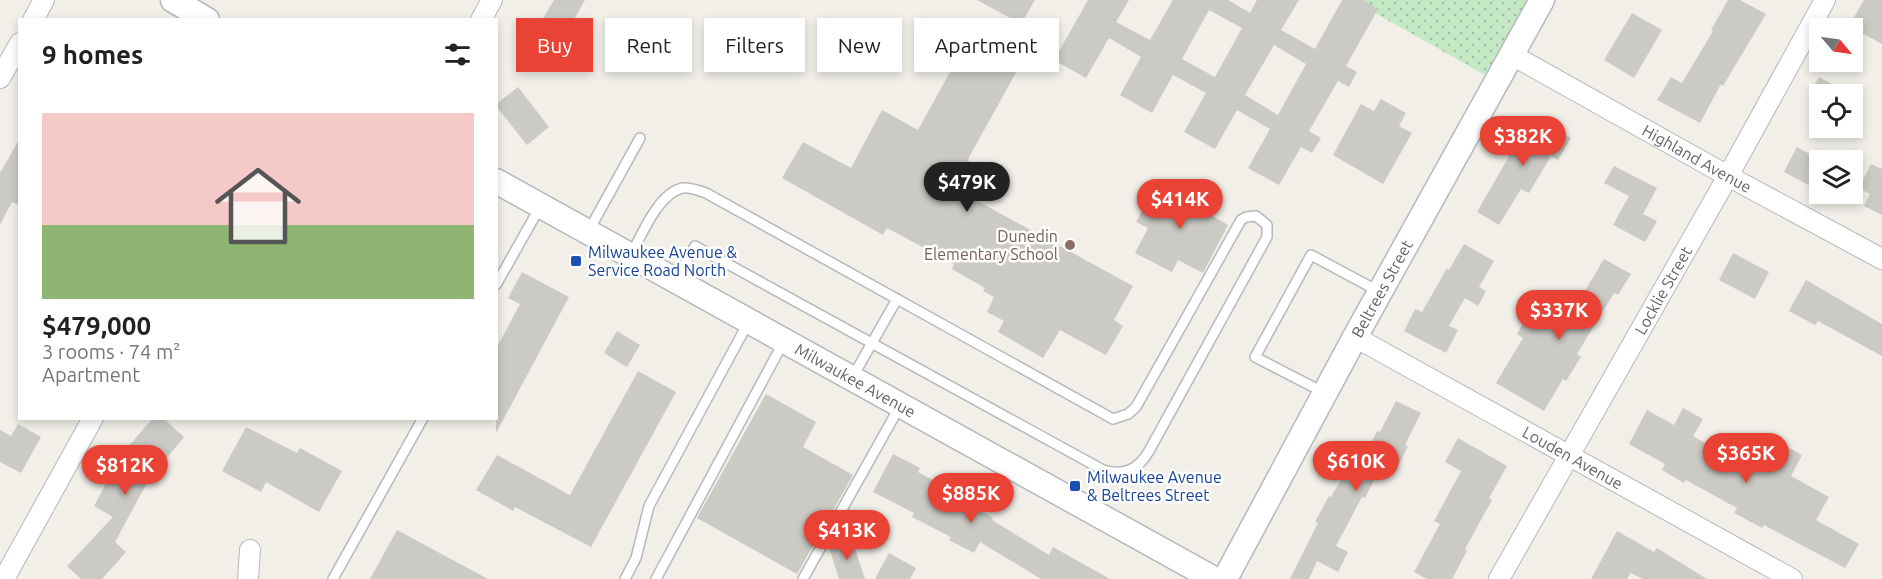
<!DOCTYPE html>
<html lang="en">
<head>
<meta charset="utf-8">
<style>
  :root { --surface:#fff; --page:#f2f2f2; --text:#202124; --muted:#757577; --accent:#ea4335 }
  body { margin:0; font-family:Ubuntu,sans-serif; background:var(--page); color:var(--text); height:100vh; display:flex; flex-direction:column; font-size:22px; white-space:nowrap }
  * { box-sizing:border-box; margin:0 }
  p { font-size:20px; color:var(--muted) }
  .icon { flex:none; width:33px; height:33px; fill:none; stroke:currentColor; stroke-width:2; stroke-linecap:round; stroke-linejoin:round }
  .map { position:relative; flex:1; overflow:hidden }
  .drawer { position:absolute; left:18px; top:18px; width:480px; height:402px; display:flex; flex-direction:column; background:var(--surface); border-radius:0px; box-shadow:0 3px 9px #0003 }
  .drawer>* { flex:none }
  .guide { position:absolute; left:516px; top:18px; width:570px; height:54px; display:flex; gap:12px }
  .needle { width:39px; rotate:119deg }
  .controls { position:absolute; left:1809px; top:18px; display:grid; gap:12px }
  .controls a { display:grid; place-items:center; width:54px; height:54px; border-radius:0px; background:var(--surface); box-shadow:0 3px 9px #0003; font-size:30px }
  .price { position:absolute; translate:-50% -51px; padding:0 14px; border-radius:21px; background:var(--accent); color:#fff; font-size:20px; line-height:39px; filter:drop-shadow(0 2px 3px #0008) }
  .price::after { content:''; position:absolute; left:50%; top:36px; width:18px; height:14px; margin-left:-9px; background:inherit; clip-path:polygon(0 0,100% 0,50% 100%) }
  .price.current { background:#222; color:#fff }
  ul { padding:0; list-style:none }
  li { display:grid; align-content:center; gap:12px; height:318px; padding:0 24px }
  li span { display:grid; place-items:center; height:186px; border-radius:0px; color:#555 }
  li>.icon { margin-inline-start:auto }
  span .icon { width:108px; height:108px; fill:#fffc; stroke-width:1 }
  li b { font-size:26px }
  h2 { display:flex; justify-content:space-between; align-items:center; height:72px; padding:0 24px; font-size:26px }
  .tag { padding:0 21px; border-radius:0px; background:var(--surface); box-shadow:0 3px 9px #0003; font-size:21px; line-height:54px }
  .tag.current { background:var(--accent); color:#fff }
  .map>svg:first-child { display:block }
  .park { fill:url(#park-dots) }
  .building { fill:#cccac5; fill-rule:evenodd }
  .lines { fill:none; stroke-linecap:round; stroke-linejoin:round }
  .service-casing { stroke:#b5b8bc; stroke-width:12 }
  .minor-casing { stroke:#b5b8bc; stroke-width:22 }
  .tertiary-casing { stroke:#b5b8bc; stroke-width:27 }
  .service { stroke:#fff; stroke-width:9 }
  .minor { stroke:#fff; stroke-width:20 }
  .tertiary { stroke:#fff; stroke-width:24 }
  .education-dot { fill:#8d6e63; stroke:#fff; stroke-width:2 }
  .transit-dot { fill:#1a4fb4; stroke:#fff; stroke-width:2 }
  .labels { text-anchor:middle; stroke-width:5; stroke-linejoin:round; paint-order:stroke }
  .street-label { font-size:16px; fill:#5f6368; stroke:#fff }
  .education-label { font-size:16px; fill:#785e54; stroke:#fff; text-anchor:end }
  .transit-label { font-size:16px; fill:#164399; stroke:#fff; text-anchor:start }
</style>
</head>
<body>
<div class="map">
<svg width="1882" height="579" viewBox="0 0 1882 579">
  <defs>
    <pattern id="park-dots" width="8" height="8" patternUnits="userSpaceOnUse" patternTransform="scale(1.5)"><rect width="8" height="8" fill="#c5e8c5"/><path d="M2 2h.1M6 6h.1" fill="none" stroke="#a3c0a4" stroke-width="1.8" stroke-linecap="round"/></pattern>
  </defs>
  <rect width="100%" height="100%" fill="#f1efe8"/>
  <!-- park -->
  <path class="park" d="M1352,0H1529L1485,75Z"/>
  <!-- building -->
  <g class="building">
    <path d="M554,0H585L562,41L572,47L563,62L551,55L542,71L518,57L536,26L538,27Z"/>
    <path d="M977,0H1035L1021,24Z"/>
    <path d="M1088,0H1129L1116,22L1150,40L1173,0H1228L1250,13L1257,0H1299L1281,30L1315,49L1342,0H1363L1378,9L1346,66L1357,72L1349,87L1338,81L1309,131L1321,138L1312,153L1301,147L1279,185L1248,168L1270,129L1237,110L1215,149L1184,132L1206,93L1173,75L1152,113L1120,95L1141,57L1109,38L1086,78L1054,60ZM1209,10L1242,28L1215,77L1182,59ZM1274,45L1306,64L1278,115L1245,95Z"/>
    <path d="M1728,0H1740L1766,14L1723,86L1721,84L1700,123L1657,100L1671,77L1682,83L1713,31L1711,30Z"/>
    <path d="M1864,0H1882V44L1849,26Z"/>
    <path d="M1632,13L1662,30L1634,78L1604,60Z"/>
    <path d="M967,41L1018,69L968,159L977,189L972,198L1133,286L1114,320L1123,326L1106,355L1060,330L1043,358L998,332L1004,321L987,312L994,297L983,291L985,288L952,269L954,264L887,228L883,235L782,178L803,142L851,168L882,110L918,130Z"/>
    <path d="M1819,77L1851,94H1809Z"/>
    <path d="M518,87L549,127L527,145L496,106V104Z"/>
    <path d="M1381,99L1406,113L1399,126L1412,133L1383,184L1333,155L1361,104L1374,111Z"/>
    <path d="M1532,116L1571,138L1558,160L1551,156L1529,193L1521,189L1499,225L1477,212Z"/>
    <path d="M20,138V206L12,202L0,225V173Z"/>
    <path d="M1797,147L1820,160V191L1784,172Z"/>
    <path d="M1871,164L1882,169V215L1864,206L1870,194L1859,188Z"/>
    <path d="M1614,166L1657,188L1643,214L1657,221L1645,242L1613,225L1629,196L1604,183Z"/>
    <path d="M1174,180L1210,200L1204,211L1228,225L1203,273L1178,260L1172,272L1135,253L1148,228L1136,222L1149,198L1161,204Z"/>
    <path d="M1464,244L1494,261L1479,287L1486,291L1478,306L1465,298L1449,326L1458,330L1446,353L1404,331L1415,309L1422,312L1447,268L1449,270Z"/>
    <path d="M1733,253L1769,272L1755,299L1719,280Z"/>
    <path d="M1604,259L1631,274L1618,295L1614,293L1577,354L1581,357L1566,381L1563,379L1544,411L1496,383L1523,338L1517,334L1527,316L1553,330L1573,296L1580,299Z"/>
    <path d="M522,272L569,297L496,433V349L520,304L508,298Z"/>
    <path d="M1806,280L1882,324V356L1818,321L1815,325L1789,311Z"/>
    <path d="M617,331L640,345L627,367L604,353Z"/>
    <path d="M638,371L676,392L591,547L515,507L513,511L476,490L497,455L570,495Z"/>
    <path d="M766,394L816,422L803,447L853,475L797,574L697,518Z"/>
    <path d="M1396,401L1421,413L1405,445L1408,446L1395,472L1382,465L1365,498L1362,497L1336,546L1348,552L1338,572L1317,561L1309,579H1290L1318,523L1315,522L1329,496L1331,497L1349,465L1358,470L1377,431L1380,432Z"/>
    <path d="M1683,408L1703,419L1693,436L1757,473L1775,440L1802,455L1791,476L1829,497L1816,520L1859,544L1845,568L1764,525L1762,528L1734,513L1737,508L1686,480L1684,483L1662,470L1665,464L1629,444L1647,410L1674,425Z"/>
    <path d="M153,418H163L184,437L149,479L115,542L126,552L102,579H81L67,566L113,517L94,506L121,455Z"/>
    <path d="M18,424L41,437L21,473L0,462V430L11,436Z"/>
    <path d="M246,427L297,453L300,448L342,471L319,512L266,482L261,492L222,471Z"/>
    <path d="M1458,438L1507,466L1489,498L1492,500L1465,549L1467,551L1452,579H1427L1414,572L1440,524L1434,521L1461,471L1445,462Z"/>
    <path d="M893,454L920,468L918,472L949,489L947,493L993,518L992,520L1049,555L1053,547L1110,579H1041L980,542L974,553L949,540L951,537L912,517L914,513L873,492Z"/>
    <path d="M397,530L488,579H370Z"/>
    <path d="M1617,531L1654,552L1657,548L1707,579H1643L1631,573L1627,579H1591Z"/>
    <path d="M852,539L865,579H839L829,547Z"/>
    <path d="M889,553L916,568L910,579H875Z"/>
  </g>
  <g class="lines">
    <!-- service casing -->
    <g class="service-casing">
      <g id="service">
        <path d="M588,232L640,138"/>
        <path d="M631,255C641,236 659,192 683,188C691,187 699,191 706,193L1113,419L1128,414L1136,407L1241,220L1246,217L1256,216L1267,225V237L1149,451C1138,470 1124,476 1103,470L695,246L675,280"/>
        <path d="M496,285L540,207"/>
        <path d="M852,378L897,299"/>
        <path d="M1323,392L1255,357L1311,255L1380,292"/>
        <path d="M333,579L423,418"/>
        <path d="M625,579L636,558L649,506L748,323"/>
        <path d="M656,579L784,341"/>
        <path d="M803,579L900,406"/>
      </g>
    </g>
    <!-- minor casing -->
    <g class="minor-casing">
      <g id="minor">
        <path d="M33,20L44,0"/>
        <path d="M481,20L492,0"/>
        <path id="s1" d="M1512,55L1728,176L1882,259"/>
        <path d="M0,78L20,43"/>
        <path id="s2" d="M1355,337L1792,579"/>
        <path d="M4,579L93,418"/>
        <path d="M248,579L250,550"/>
        <path id="s3" d="M1499,579L1728,176L1825,0"/>
      </g>
    </g>
    <!-- tertiary casing -->
    <g class="tertiary-casing">
      <g id="tertiary">
        <path d="M173,0L207,20"/>
        <path id="s4" d="M496,181L1214,579"/>
        <path id="s5" d="M1225,579L1355,337L1542,0"/>
      </g>
    </g>
    <!-- service -->
    <use href="#service" class="service"/>
    <!-- minor -->
    <use href="#minor" class="minor"/>
    <!-- tertiary -->
    <use href="#tertiary" class="tertiary"/>
  </g>
  <!-- markers -->
  <circle class="education-dot" cx="1070" cy="245" r="6"/>
  <g class="transit-dot">
    <rect x="570" y="255" width="12" height="12" rx="3"/>
    <rect x="1069" y="480" width="12" height="12" rx="3"/>
  </g>
  <g class="labels">
    <!-- street labels -->
    <g class="street-label">
      <text dy="6" stroke="none"><textPath href="#s1" startOffset="212">Highland Avenue</textPath></text>
      <text dy="6" stroke="none"><textPath href="#s5" startOffset="330">Beltrees Street</textPath></text>
      <text dy="6" stroke="none"><textPath href="#s3" startOffset="332">Locklie Street</textPath></text>
      <text dy="6" stroke="none"><textPath href="#s4" startOffset="411">Milwaukee Avenue</textPath></text>
      <text dy="6" stroke="none"><textPath href="#s2" startOffset="249">Louden Avenue</textPath></text>
    </g>
    <!-- education labels -->
    <g class="education-label">
      <text x="1058" y="242">Dunedin<tspan x="1058" dy="18">Elementary School</tspan></text>
    </g>
    <!-- transit labels -->
    <g class="transit-label">
      <text x="588" y="258">Milwaukee Avenue &amp;<tspan x="588" dy="18">Service Road North</tspan></text>
      <text x="1087" y="483">Milwaukee Avenue<tspan x="1087" dy="18">&amp; Beltrees Street</tspan></text>
    </g>
  </g>
</svg>
<div class="controls">
<a><svg class="needle" viewBox="-14 -14 28 28"><path d="M0-13l5 13h-10z" fill="#e53935"/><path d="M0 13l5-13h-10z" fill="#757577"/></svg></a>
<a><svg class="icon" aria-label="locate" viewBox="0 0 24 24"><circle cx="12" cy="12" r="6"/><path d="M12 2v4M12 18v4M2 12h4M18 12h4"/></svg></a>
<a><svg class="icon" aria-label="layers" viewBox="0 0 24 24"><path d="M12 4l9 5-9 5-9-5zM3 14l9 5 9-5"/></svg></a>
</div>
<b class="price" style="left:1523px;top:167px">$382K</b>
<b class="price current" style="left:967px;top:213px">$479K</b>
<b class="price" style="left:1180px;top:230px">$414K</b>
<b class="price" style="left:1559px;top:341px">$337K</b>
<b class="price" style="left:1746px;top:484px">$365K</b>
<b class="price" style="left:1356px;top:492px">$610K</b>
<b class="price" style="left:125px;top:496px">$812K</b>
<b class="price" style="left:971px;top:524px">$885K</b>
<b class="price" style="left:847px;top:561px">$413K</b>
<div class="guide">
<a class="tag current">Buy</a>
<a class="tag">Rent</a>
<a class="tag">Filters</a>
<a class="tag">New</a>
<a class="tag">Apartment</a>
</div>
<section class="drawer">
<h2>9 homes<svg class="icon" aria-label="filters" viewBox="0 0 24 24"><path d="M4 7h16M4 17h16"/><circle cx="9" cy="7" r="2"/><circle cx="15" cy="17" r="2"/></svg></h2>
<ul>
<li><span style="background:linear-gradient(#f6c9c9 60%,#8fb573 0)"><svg class="icon" aria-label="home" viewBox="0 0 24 24"><path d="M3 11l9-7 9 7M6 9v11h12V9"/></svg></span><div><b>$479,000</b><p>3 rooms · 74 m²</p><p>Apartment</p></div></li>
</ul>
</section>
</div>
</body>
</html>
